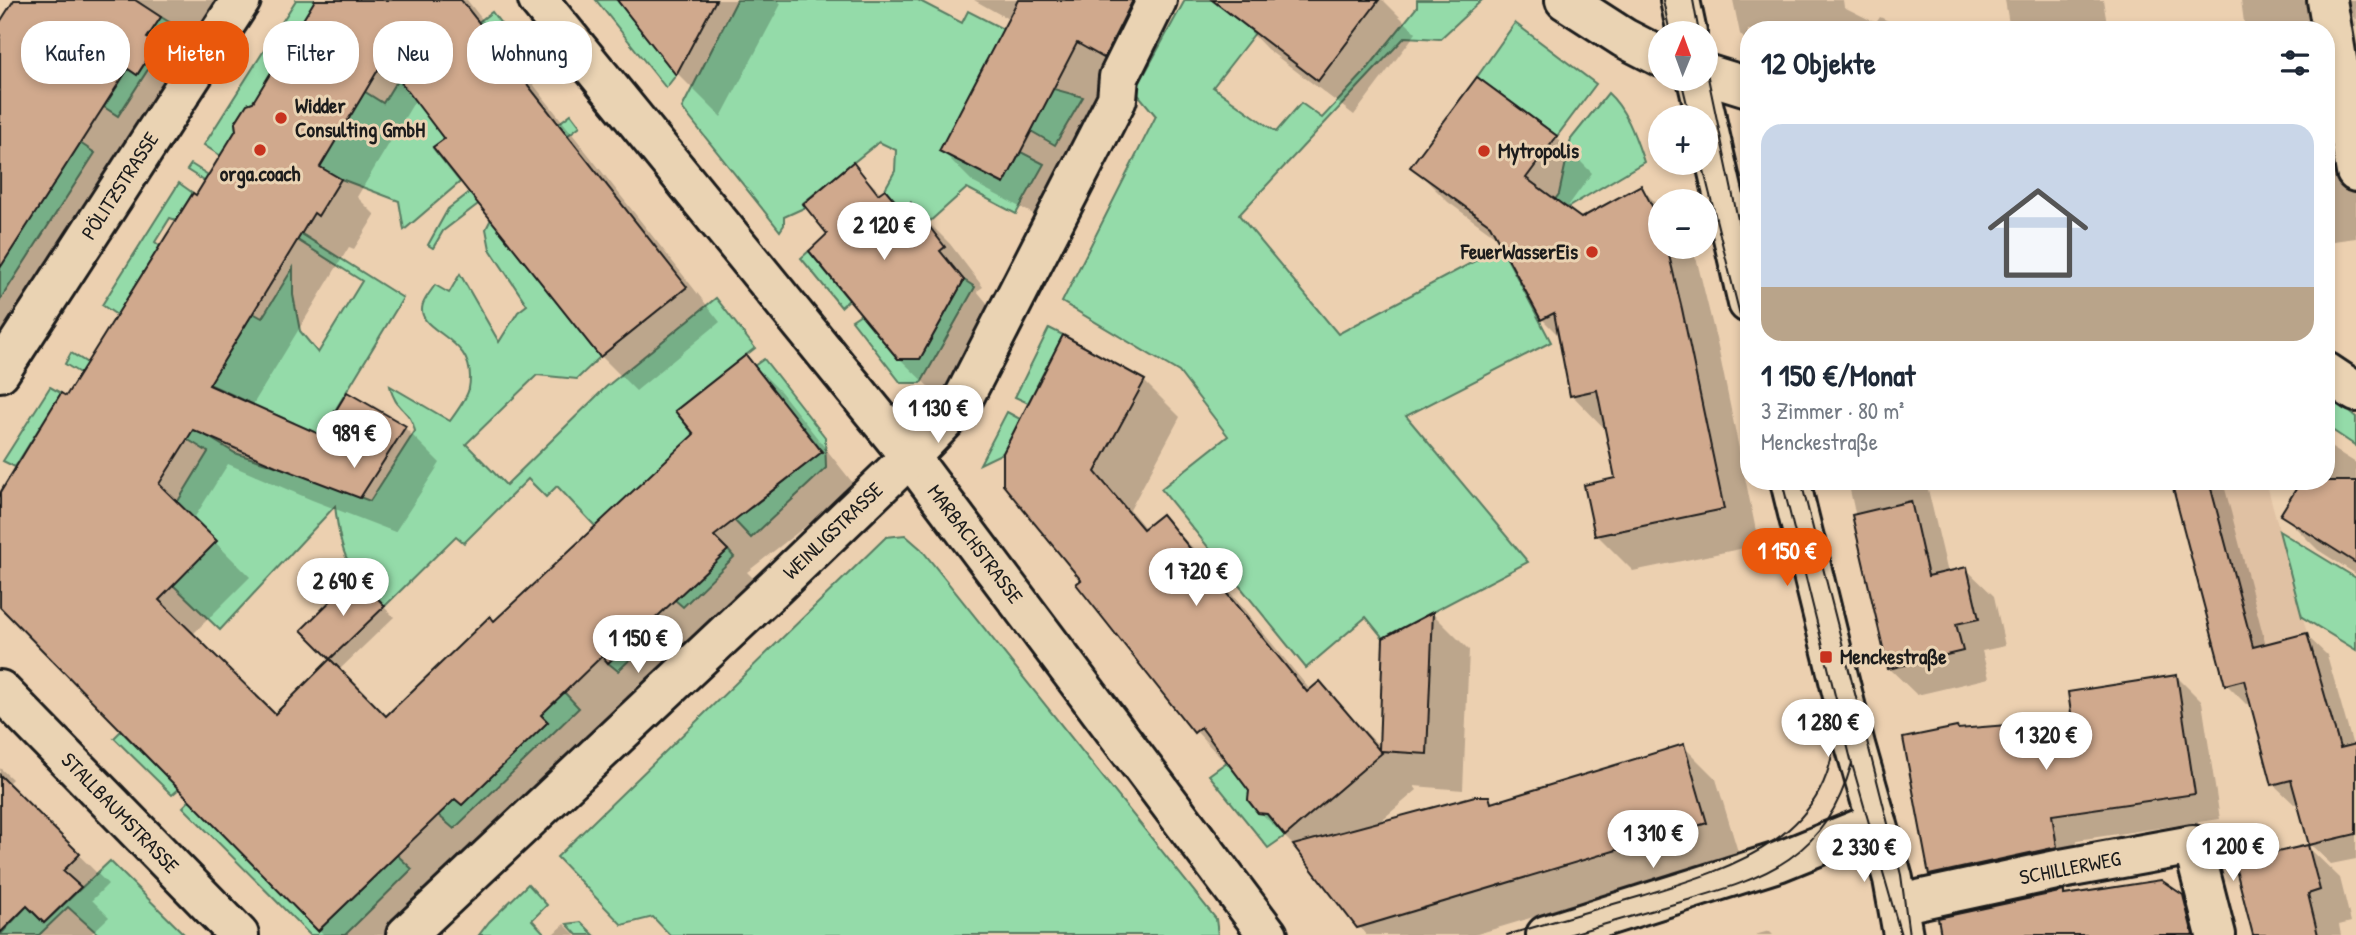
<!DOCTYPE html>
<html lang="de">
<head>
<meta charset="utf-8">
<style>
  :root { --surface:#fff; --page:#f6f6f7; --text:#1f2937; --muted:#747a83; --line:#e0e1e3; --accent:#ea580c }
  body { margin:0; font-family:"Patrick Hand",sans-serif; background:var(--page); color:var(--text); height:100vh; display:flex; flex-direction:column; font-size:26px; white-space:nowrap }
  * { box-sizing:border-box; margin:0 }
  p { font-size:23px; color:var(--muted) }
  .icon { flex:none; width:38px; height:38px; fill:none; stroke:currentColor; stroke-width:2; stroke-linecap:round; stroke-linejoin:round }
  .map { position:relative; flex:1; overflow:hidden }
  .drawer { position:absolute; left:1740px; top:21px; width:595px; height:469px; display:flex; flex-direction:column; background:var(--surface); border-radius:28px; box-shadow:0 4px 10px #0003 }
  .drawer>* { flex:none }
  .hud { position:absolute; left:21px; top:21px; width:665px; height:63px; display:flex; gap:14px }
  .needle { width:46px; rotate:1deg }
  .buttons { position:absolute; left:1648px; top:21px; display:grid; gap:14px }
  .buttons a { display:grid; place-items:center; width:70px; height:70px; border-radius:50%; background:var(--surface); box-shadow:0 4px 10px #0003; font-size:35px }
  .price { position:absolute; translate:-50% -60px; padding:0 16px; border-radius:24px; background:#fff; color:#222; font-size:23px; line-height:46px; filter:drop-shadow(0 2px 4px #0008) }
  .price::after { content:''; position:absolute; left:50%; top:42px; width:21px; height:16px; margin-left:-10px; background:inherit; clip-path:polygon(0 0,100% 0,50% 100%) }
  .price.on { background:var(--accent); color:#fff }
  ul { padding:0; list-style:none }
  li { display:grid; align-content:center; gap:14px; height:371px; padding:0 21px }
  li+li { border-top:2px solid var(--line) }
  li span { display:grid; place-items:center; height:217px; border-radius:21px; color:#555 }
  li>.icon { margin-inline-start:auto }
  span .icon { width:126px; height:126px; fill:#fffc; stroke-width:1 }
  li b { font-size:30px }
  h2 { display:flex; justify-content:space-between; align-items:center; height:84px; padding:0 21px; font-size:30px }
  .tag { padding:0 24px; border-radius:28px; background:var(--surface); box-shadow:0 4px 10px #0003; font-size:24px; line-height:63px }
  .tag.on { background:var(--accent); color:#fff }
  .map>svg:first-child { display:block }
  .built { fill:#e0c1a3 }
  .green { fill:#94dba9; stroke:#587c62; stroke-width:2 }
  .shadow { fill:#0003 }
  .building { fill:#d0a98d; stroke:#1c1c1c; stroke-width:2 }
  .lines { fill:none; stroke-linecap:round; stroke-linejoin:round }
  .minor-casing { stroke:#1c1c1c; stroke-width:44 }
  .major-casing { stroke:#1c1c1c; stroke-width:44 }
  .minor { stroke:#ead3b3; stroke-width:38 }
  .major { stroke:#ead3b3; stroke-width:38 }
  .tram { stroke:#1c1c1c; stroke-width:2 }
  .poi-dot { fill:#c8321e; stroke:#ead3b3; stroke-width:2.5 }
  .labels { text-anchor:middle; stroke-width:6; stroke-linejoin:round; paint-order:stroke }
  .poi-label { font-size:21px; font-weight:bold; fill:#1c1c1c; stroke:#ead3b3; text-anchor:start }
  .street-label { font-size:21px; fill:#1c1c1c; stroke:#ead3b3 }
</style>
</head>
<body>
<div class="map">
<svg width="2356" height="935" viewBox="0 0 2356 935">
  <rect width="100%" height="100%" fill="#ecd0b0"/>
  <filter id="ink" filterUnits="userSpaceOnUse"><feTurbulence type="fractalNoise" baseFrequency=".0143" numOctaves="2"/><feDisplacementMap in="SourceGraphic" scale="14" xChannelSelector="R" yChannelSelector="G"/><feConvolveMatrix kernelMatrix="1 2 1 2 8 2 1 2 1" color-interpolation-filters="sRGB"/></filter>
  <g filter="url(#ink)">
    <!-- built -->
    <path class="built" d="M2171,481H2266L2307,633L2217,656Z"/>
    <!-- green -->
    <g class="green">
      <path d="M296,0H315L359,88L383,103L394,85L492,12L505,29L414,98L444,139L433,148L460,182L404,230L399,201L341,179L320,167L253,102L247,104L235,123L236,130L221,156L204,145Z"/>
      <path d="M596,0H617L676,75L666,88Z"/>
      <path d="M737,0H918L962,23L968,11L1007,31L1028,82L1083,97L1055,145L1031,131L985,63L940,151L1003,184L1021,152L1044,164L1016,214L967,188L927,224H914L885,189L895,171L896,150L879,142L803,203L806,207L784,217V225L780,231L682,108Z"/>
      <path d="M1185,0H1239L1229,13L1255,33L1213,87L1276,132L1301,103L1322,118L1364,73L1417,7V0H1482L1440,39L1405,37L1239,215L1338,334L1501,247L1551,342L1406,416L1528,562L1383,638L1366,617L1306,668L1161,489L1228,436L1179,372L1062,302L1156,116L1135,91Z"/>
      <path d="M161,17L176,26L118,116L104,107L128,69L138,74L157,45L147,38Z"/>
      <path d="M1515,23L1596,84L1557,136L1477,77Z"/>
      <path d="M1608,93C1627,110 1636,139 1644,162L1535,227L1559,194L1571,139Z"/>
      <path d="M571,114L580,126L443,231L433,248L428,245L448,209Z"/>
      <path d="M80,143L95,153L0,300V267Z"/>
      <path d="M191,164L403,298L307,457L294,423L209,384L253,313L262,318L293,268V295L300,331L318,353L362,281L187,170Z"/>
      <path d="M179,183L193,193L176,220L170,218L155,242L160,246L117,315L102,305Z"/>
      <path d="M491,219L600,357L577,379L537,375L466,444L506,485L606,387L716,298L755,348L675,411L752,507L822,451L754,366L764,359L825,437L826,468L751,538L672,455L596,527L557,486L546,497L528,479L464,543L456,536L385,606C347,567 342,561 335,506L220,630L173,585L164,524L208,452L65,364L71,353L235,453L297,473L370,501L415,431C410,408 395,411 390,386L450,421C456,412 467,399 469,388C479,334 413,334 423,304C425,298 431,291 435,285L449,293L460,274L499,342L518,312L527,305L490,249L486,229Z"/>
      <path d="M809,251L849,300L841,307L801,258Z"/>
      <path d="M964,280L975,287L921,383H901L852,320L861,314L898,359H920Z"/>
      <path d="M1049,328L1063,335L1028,403L1015,397Z"/>
      <path d="M50,387L61,393L15,467L3,461Z"/>
      <path d="M2326,393L2356,417V446L2326,426Z"/>
      <path d="M1007,412L1020,419L1003,453L980,464Z"/>
      <path d="M2279,531L2356,578V650L2302,617Z"/>
      <path d="M905,535L921,549L1216,919L1218,935H670L653,917L622,925L557,857L886,537Z"/>
      <path d="M728,550L734,557L683,607L675,600Z"/>
      <path d="M653,620L662,629L618,671L608,663Z"/>
      <path d="M564,692L579,708L454,829L438,815L455,799L462,805L548,722L541,715Z"/>
      <path d="M283,706L198,807L318,931L397,855L412,869L345,935H310L183,807Z"/>
      <path d="M121,731L179,789L172,795L114,738Z"/>
      <path d="M1227,762L1249,791L1248,801L1258,813L1267,814L1285,836L1268,848L1209,775Z"/>
      <path d="M110,861L185,935H99L68,907L39,935H0L27,906L44,923Z"/>
      <path d="M528,884L547,905L532,920L546,935H479L489,922Z"/>
      <path d="M581,922L594,935H577L567,924Z"/>
    </g>
    <!-- shadow -->
    <g class="shadow">
      <path d="M16,0H228L0,365V25Z"/>
      <path d="M318,0H467L720,322L636,391L601,356L436,148L447,139L416,99L357,197L375,215L354,249L349,247L252,406L322,437L348,394L405,428L440,463L395,532L312,500L228,464L193,520L250,577L192,635L275,717L333,659L304,630L356,579L394,617L339,670L387,718L494,623L696,435L746,357L781,392L856,487L747,572L761,586L644,696L637,690L385,935H324L0,606V498L197,197Z"/>
      <path d="M619,0H778L781,4L721,117L678,74Z"/>
      <path d="M974,0H1172L1166,32L1137,89L1037,216L974,183L941,150L1010,20Z"/>
      <path d="M1242,0H1383L1416,33L1354,115L1267,49L1232,13Z"/>
      <path d="M1733,0H1843L1844,7L1876,23L1880,17L1907,30H1748V43L1740,34Z"/>
      <path d="M2005,0H2103L2108,30H2010Z"/>
      <path d="M2241,0H2356V30L2354,17L2349,20L2356,130V238L2326,242V30H2245Z"/>
      <path d="M1556,137L1592,173L1566,209L1581,220L1641,188L1661,208V247H1689L1697,261L1718,347L1759,545L1633,571L1597,535L1617,480L1607,431L1572,395L1560,337L1542,319L1500,240L1448,202L1412,166Z"/>
      <path d="M853,165L881,193L884,191L908,214L912,206L950,244L983,287L977,291L1002,321L959,398L939,397L899,358L830,234Z"/>
      <path d="M1144,381L1180,417L1130,510L1146,529L1162,517L1198,553L1311,691L1319,683L1381,748L1433,614L1469,650L1463,790L1414,786L1417,790L1377,824L1488,798L1494,804L1683,746L1716,779L1739,855L1474,935H1366L1297,849L1260,812L1251,791L1196,731L1084,580L1004,484Z"/>
      <path d="M2327,445L2356,463V574L2318,550L2282,514L2326,481Z"/>
      <path d="M1848,481H1926L1948,573L1966,569L1994,596L2005,646L1982,651L1989,678L1917,695L1889,668Z"/>
      <path d="M2173,481H2223L2266,646L2306,635L2327,655L2353,746L2356,745V859L2331,864L2310,844L2299,803L2294,804L2273,784L2252,703L2246,704L2226,684Z"/>
      <path d="M2177,677L2202,702L2220,819L2077,840L2082,873L1957,900L1931,874L2074,722Z"/>
      <path d="M0,768L12,779L7,784L108,884L92,900L109,917L90,935H0Z"/>
      <path d="M2308,847L2340,878L2351,922L2339,925L2341,935H2255Z"/>
      <path d="M2063,893L2067,896L2182,897L2215,929L2216,935H1941L1939,925Z"/>
      <path d="M564,924L575,935H552Z"/>
      <path d="M1769,931L1773,935H1755Z"/>
    </g>
    <!-- building -->
    <g class="building">
      <path d="M14,0H135L161,17L147,38L157,44L137,75L128,69L0,268V22Z"/>
      <path d="M315,0H461L687,287L600,357L433,147L444,139L384,60L320,167L341,179L318,216L314,213L209,385L321,435L347,392L406,426L360,498L276,466L193,430L159,484L217,541L159,600L275,714L330,659L386,716L490,616L494,621L694,434L675,411L746,355L822,452L714,536L728,550L608,663L602,656L541,715L548,722L462,805L455,799L318,931L0,607V493L61,393L66,396L193,193L196,195L236,130L235,123L247,104L253,102Z"/>
      <path d="M617,0H716L676,75Z"/>
      <path d="M1018,0H1133L1104,58L1077,43L1004,184L939,151Z"/>
      <path d="M1212,0H1379L1318,81Z"/>
      <path d="M1477,77L1557,136L1526,178L1581,218L1641,185L1661,223V247H1667L1682,309L1724,509L1595,536L1584,485L1615,478L1597,390L1570,396L1554,313L1541,320L1490,225L1410,167Z"/>
      <path d="M853,162L878,194L885,189L906,214L911,203L945,247L940,251L964,280L920,359H898L809,251L827,234L803,204Z"/>
      <path d="M1063,335L1145,380L1095,472L1143,529L1162,514L1307,692L1320,681L1379,750L1383,638L1433,612L1427,754L1380,751L1382,753L1285,836L1267,814L1258,813L1248,800L1249,791L1201,727L1194,733L1076,584L1081,580L1003,485V453Z"/>
      <path d="M2171,481H2209L2253,647L2307,633L2340,748L2356,744V834L2309,845L2291,780L2272,785L2244,680L2225,685Z"/>
      <path d="M2301,481H2356V563L2280,515Z"/>
      <path d="M1911,501L1928,576L1967,567L1979,619L1956,624L1963,651L1888,669L1852,515Z"/>
      <path d="M356,576L385,606L330,659L301,630Z"/>
      <path d="M2177,675L2195,794L2052,815L2057,847L1929,875L1903,738L1957,727L1958,729L2072,720L2068,692Z"/>
      <path d="M1684,744L1707,823L1357,928L1293,845L1475,796H1489L1491,803Z"/>
      <path d="M0,775L80,854L63,871L81,887L44,923L27,906L0,933Z"/>
      <path d="M2308,845L2320,890L2308,894L2318,935H2253L2234,862Z"/>
      <path d="M2161,880L2183,895L2193,935H1941L1938,918L2064,891V895Z"/>
    </g>
    <g class="lines">
      <!-- minor casing -->
      <g class="minor-casing">
        <g id="minor">
          <path d="M538,0L910,457L1268,935"/>
          <path d="M1680,0L1687,33"/>
          <path d="M2327,0L2356,172"/>
          <path d="M1706,74L1748,87"/>
          <path d="M0,372L241,0"/>
          <path d="M2326,372L2356,392"/>
          <path d="M0,690L239,935"/>
          <path d="M1877,822L1893,879L1903,935"/>
          <path d="M1899,904L2061,869L2193,845L2216,935"/>
          <path d="M406,935L776,586L910,457L960,405L1117,99L1119,77L1157,0"/>
        </g>
      </g>
      <!-- major casing -->
      <g class="major-casing">
        <g id="major">
          <path d="M1565,0L1624,38L1661,57"/>
          <path d="M1697,79L1706,117"/>
          <path d="M1706,119L1748,303"/>
          <path d="M1546,935L1778,862L1877,822L1855,745L1790,481"/>
        </g>
      </g>
      <!-- minor -->
      <use href="#minor" class="minor"/>
      <!-- major -->
      <use href="#major" class="major"/>
      <!-- tram -->
      <g class="tram">
        <path d="M1663,0L1670,33"/>
        <path d="M1693,0L1699,33"/>
        <path d="M1706,68L1748,267"/>
        <path d="M1681,79L1690,117"/>
        <path d="M1702,163L1748,347"/>
        <path d="M1782,481L1852,764L1901,935"/>
        <path d="M1801,481L1901,875L1909,935"/>
        <path d="M1507,935C1552,922 1596,909 1641,896C1736,867 1838,836 1835,717"/>
        <path d="M1568,935C1605,924 1643,913 1681,902C1768,877 1825,858 1852,763"/>
      </g>
    </g>
  </g>
  <!-- markers -->
  <g class="poi-dot">
    <circle cx="281" cy="118" r="7"/>
    <circle cx="260" cy="150" r="7"/>
    <circle cx="1484" cy="151" r="7"/>
    <circle cx="1592" cy="252" r="7"/>
    <rect x="1819" y="650" width="14" height="14" rx="3.5"/>
  </g>
  <g class="labels">
    <!-- poi labels -->
    <g class="poi-label">
      <text x="295" y="113">Widder<tspan x="295" dy="24">Consulting GmbH</tspan></text>
      <text x="1498" y="158">Mytropolis</text>
      <text x="260" y="181" text-anchor="middle">orga.coach</text>
      <text x="1578" y="259" text-anchor="end">FeuerWasserEis</text>
      <text x="1840" y="664">Menckestraße</text>
    </g>
    <!-- street labels -->
    <g class="street-label">
      <text transform="translate(120 186) rotate(-57)" y="7">PÖLITZSTRASSE</text>
      <text transform="translate(833 531) rotate(-44)" y="7">WEINLIGSTRASSE</text>
      <text transform="translate(975 544) rotate(53)" y="7">MARBACHSTRASSE</text>
      <text transform="translate(120 813) rotate(46)" y="7">STALLBAUMSTRASSE</text>
      <text transform="translate(2070 868) rotate(-11)" y="7">SCHILLERWEG</text>
    </g>
  </g>
</svg>
<div class="buttons">
<a><svg class="needle" viewBox="-14 -14 28 28"><path d="M0-13l5 13h-10z" fill="#e53935"/><path d="M0 13l5-13h-10z" fill="#747a83"/></svg></a>
<a>+</a>
<a>−</a>
</div>
<b class="price" style="left:884px;top:262px">2 120 €</b>
<b class="price" style="left:938px;top:445px">1 130 €</b>
<b class="price" style="left:354px;top:470px">989 €</b>
<b class="price on" style="left:1787px;top:588px">1 150 €</b>
<b class="price" style="left:1196px;top:608px">1 720 €</b>
<b class="price" style="left:343px;top:618px">2 690 €</b>
<b class="price" style="left:638px;top:675px">1 150 €</b>
<b class="price" style="left:1828px;top:759px">1 280 €</b>
<b class="price" style="left:2046px;top:772px">1 320 €</b>
<b class="price" style="left:1653px;top:870px">1 310 €</b>
<b class="price" style="left:2233px;top:883px">1 200 €</b>
<b class="price" style="left:1864px;top:884px">2 330 €</b>
<div class="hud">
<a class="tag">Kaufen</a>
<a class="tag on">Mieten</a>
<a class="tag">Filter</a>
<a class="tag">Neu</a>
<a class="tag">Wohnung</a>
</div>
<section class="drawer">
<h2>12 Objekte<svg class="icon" aria-label="filters" viewBox="0 0 24 24"><path d="M4 7h16M4 17h16"/><circle cx="9" cy="7" r="2"/><circle cx="15" cy="17" r="2"/></svg></h2>
<ul>
<li><span style="background:linear-gradient(#c9d6e8 75%,#b9a48a 0)"><svg class="icon" aria-label="home" viewBox="0 0 24 24"><path d="M3 11l9-7 9 7M6 9v11h12V9"/></svg></span><div><b>1 150 €/Monat</b><p>3 Zimmer · 80 m²</p><p>Menckestraße</p></div></li>
</ul>
</section>
</div>
</body>
</html>
